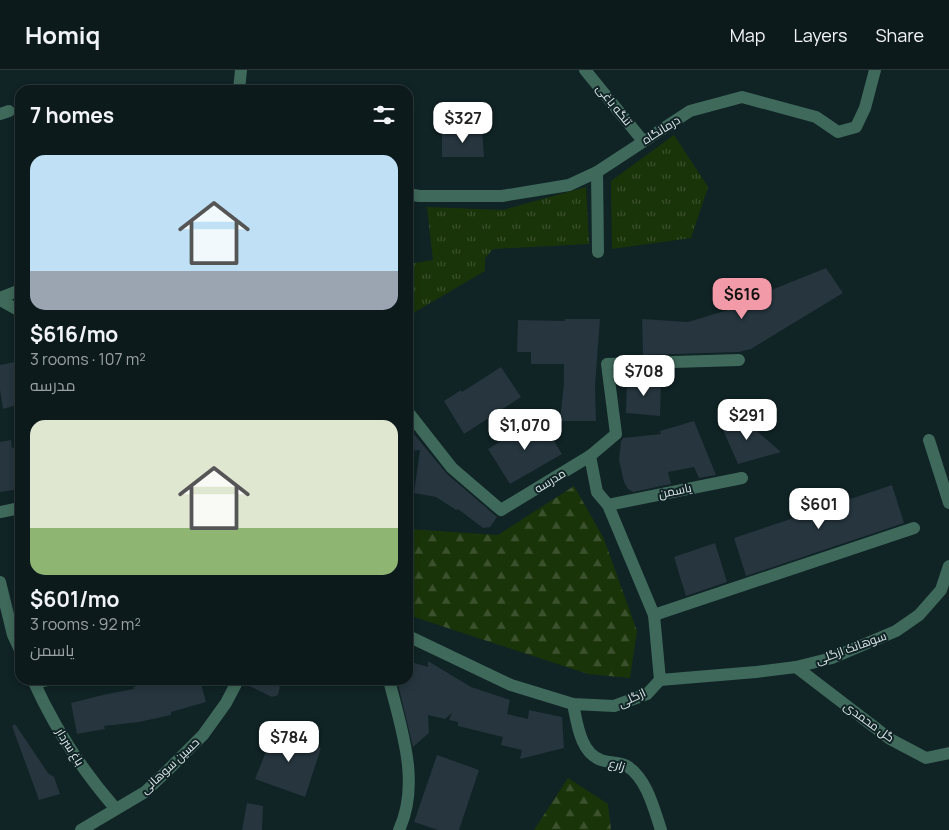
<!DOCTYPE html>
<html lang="en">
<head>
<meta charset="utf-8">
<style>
  :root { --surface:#0c1a1c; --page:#152325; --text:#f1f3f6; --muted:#9aa1a3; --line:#2c383b; --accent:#f39aa8 }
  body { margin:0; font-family:Manrope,Cairo,sans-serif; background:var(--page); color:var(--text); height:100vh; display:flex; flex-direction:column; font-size:19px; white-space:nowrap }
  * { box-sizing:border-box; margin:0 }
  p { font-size:16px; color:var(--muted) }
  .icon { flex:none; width:28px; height:28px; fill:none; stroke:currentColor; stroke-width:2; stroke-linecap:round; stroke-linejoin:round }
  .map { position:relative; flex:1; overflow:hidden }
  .panel { position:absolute; left:15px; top:15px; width:398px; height:600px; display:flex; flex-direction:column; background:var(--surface); border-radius:15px; box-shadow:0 2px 8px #0003,0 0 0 1px var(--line) }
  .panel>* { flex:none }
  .price { position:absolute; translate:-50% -42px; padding:0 11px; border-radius:10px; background:#fff; color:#222; font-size:16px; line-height:32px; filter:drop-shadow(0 1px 2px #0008) }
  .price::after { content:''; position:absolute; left:50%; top:30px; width:15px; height:11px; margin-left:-8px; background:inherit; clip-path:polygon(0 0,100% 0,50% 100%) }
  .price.selected { background:var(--accent); color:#111 }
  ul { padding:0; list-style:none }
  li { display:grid; align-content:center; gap:10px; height:265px; padding:0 15px }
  li span { display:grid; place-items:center; height:155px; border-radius:15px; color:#555 }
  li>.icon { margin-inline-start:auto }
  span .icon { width:90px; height:90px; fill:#fffc; stroke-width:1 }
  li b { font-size:21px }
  h2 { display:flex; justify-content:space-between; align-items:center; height:60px; padding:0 15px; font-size:21px }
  header { display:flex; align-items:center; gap:30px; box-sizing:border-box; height:70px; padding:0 25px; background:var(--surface); border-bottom:1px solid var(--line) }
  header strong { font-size:24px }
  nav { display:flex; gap:28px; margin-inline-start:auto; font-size:18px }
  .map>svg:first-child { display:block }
  .forest { fill:url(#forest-firs) }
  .park { fill:url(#park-tufts) }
  .building { fill:#26353e }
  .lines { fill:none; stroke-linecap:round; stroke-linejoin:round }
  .minor { stroke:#3f695a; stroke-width:12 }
  .labels { text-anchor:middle; stroke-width:4; stroke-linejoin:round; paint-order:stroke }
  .street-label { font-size:12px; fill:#dde9ea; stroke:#102325 }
</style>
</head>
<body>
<header>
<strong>Homiq</strong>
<nav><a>Map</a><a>Layers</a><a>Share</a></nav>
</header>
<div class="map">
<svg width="949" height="760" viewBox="0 0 949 760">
  <defs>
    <pattern id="forest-firs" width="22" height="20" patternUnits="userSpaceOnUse" patternTransform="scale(1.25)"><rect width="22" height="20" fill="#1a3409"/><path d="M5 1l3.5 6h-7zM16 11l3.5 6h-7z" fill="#3b512d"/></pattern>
    <pattern id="park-tufts" width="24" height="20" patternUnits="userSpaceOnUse" patternTransform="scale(1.25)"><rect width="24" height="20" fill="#1a3409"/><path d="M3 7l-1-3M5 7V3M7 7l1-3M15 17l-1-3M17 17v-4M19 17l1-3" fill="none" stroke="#3b512d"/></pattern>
  </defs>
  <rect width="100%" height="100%" fill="#102325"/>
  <!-- forest -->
  <g class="forest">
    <path d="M574,416L604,469L637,561L630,608L588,604L408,545V459L498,465Z"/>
    <path d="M568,708L608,734L611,760H534Z"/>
  </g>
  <!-- park -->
  <g class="park">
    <path d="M674,65L708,117L691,168L612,179L611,111Z"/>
    <path d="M586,117L589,174L493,179L485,188V201L408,246V194L433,190L427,137L503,140Z"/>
  </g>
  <!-- building -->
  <g class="building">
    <path d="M482,59L484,87H442V62Z"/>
    <path d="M826,198L843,223L751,279L739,282L643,285L642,249L688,252L751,233L749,229Z"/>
    <path d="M565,249H600L595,316L596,351H560L564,313V294H531V282H517L518,250L565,251Z"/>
    <path d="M15,292L20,313V334L3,339L0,320V295Z"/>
    <path d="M501,297L521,327L464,364L444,331L461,320L462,322Z"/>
    <path d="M627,309L661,312L660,346L626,343Z"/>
    <path d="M540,348L562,384L510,414L488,379Z"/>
    <path d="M750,348L759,363L781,382L738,394L720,353Z"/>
    <path d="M694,351L716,405L699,408L694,397L668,402L671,414L633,422L628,419L624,412L619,390L621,371L623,368L661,364L660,361Z"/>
    <path d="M408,357L447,404L497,447L490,457L483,458L458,439L456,440L436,427L414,423L420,380L408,381Z"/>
    <path d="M11,370L12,378L19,377L20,419L0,422V372Z"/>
    <path d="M892,415L904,453L746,506L734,468Z"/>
    <path d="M715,473L727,512L686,526L674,487Z"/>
    <path d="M428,591L471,617L510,630L507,644L528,649L529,640L562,647L564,678L520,689L522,680L501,675L503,667L458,656V652L449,650L452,643L445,649L428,645L429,663L413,677L397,610H408V595L411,592L428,597Z"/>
    <path d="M166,610H200L206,632L171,642V645L139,652L104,656L105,659L77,664L71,633L107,624L134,619L133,617Z"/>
    <path d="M246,610H266L280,617L278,625L272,627L245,614Z"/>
    <path d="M15,654L48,703L54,707L60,724L39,730L12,656Z"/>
    <path d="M275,659L321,678L305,727L255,709Z"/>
    <path d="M437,685L479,700L459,760H438L414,752Z"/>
    <path d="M247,733L263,736L262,760H242Z"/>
  </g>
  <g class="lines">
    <!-- minor -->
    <g class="minor">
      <path d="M585,0L643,71"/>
      <path d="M239,20L241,0"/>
      <path d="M0,44L9,41"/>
      <path d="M597,102L598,182"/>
      <path d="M408,124L419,126H502L569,115L597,102L690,41L742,27L816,47L838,62L856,57L865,38L875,0"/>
      <path d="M0,228L20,220"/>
      <path d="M0,230L20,241"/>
      <path d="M408,342L452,398L501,440L590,386L616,364L607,294L739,290"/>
      <path d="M929,370L949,433"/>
      <path d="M608,435L742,408"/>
      <path d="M0,442L20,438"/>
      <path d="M0,512L13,565L20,580"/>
      <path d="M654,545L914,458"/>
      <path d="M408,566L511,615L573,634L614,636L647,624L660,610L654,545L608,435L597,422L590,386"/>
      <path d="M796,597L890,669L926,688L949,683"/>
      <path d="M33,610C54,657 82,700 115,738"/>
      <path d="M389,610C401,658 421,713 399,760"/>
      <path d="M660,610L756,602L796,597L832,588L896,561L919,545L941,520L949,496"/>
      <path d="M35,613L48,610"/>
      <path d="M573,634C577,652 580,683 601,690C609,693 620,692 627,696C647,709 654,739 661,760"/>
      <path d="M81,760L145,722L168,700L203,665L226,633L238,610"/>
    </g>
  </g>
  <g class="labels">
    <!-- street labels -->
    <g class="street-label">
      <text transform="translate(614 35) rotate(51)" y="4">تنگه باغی</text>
      <text transform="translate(661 60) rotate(-32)" y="4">درمانگاه</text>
      <text transform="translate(550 411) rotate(-31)" y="4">مدرسه</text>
      <text transform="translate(675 421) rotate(-12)" y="4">یاسمن</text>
      <text transform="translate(851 578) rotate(-20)" y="4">سوهانک ازگلی</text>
      <text transform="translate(632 628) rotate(-25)" y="4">ازگلی</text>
      <text transform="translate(869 652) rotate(36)" y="4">گل محمدی</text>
      <text transform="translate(70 677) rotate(58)" y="4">باغ سردار</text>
      <text transform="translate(617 695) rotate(18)" y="4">زارع</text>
      <text transform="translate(170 696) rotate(-43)" y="4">حسین سوهانی</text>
    </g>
  </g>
</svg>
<b class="price" style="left:463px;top:74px">$327</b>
<b class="price selected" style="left:742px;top:250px">$616</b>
<b class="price" style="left:644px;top:327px">$708</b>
<b class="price" style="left:747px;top:371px">$291</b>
<b class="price" style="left:525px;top:381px">$1,070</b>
<b class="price" style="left:819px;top:460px">$601</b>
<b class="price" style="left:289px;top:693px">$784</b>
<section class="panel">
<h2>7 homes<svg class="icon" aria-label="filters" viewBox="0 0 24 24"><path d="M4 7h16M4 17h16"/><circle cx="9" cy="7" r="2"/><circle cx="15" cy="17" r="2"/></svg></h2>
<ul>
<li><span style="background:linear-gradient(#bfe0f5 75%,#9aa5b1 0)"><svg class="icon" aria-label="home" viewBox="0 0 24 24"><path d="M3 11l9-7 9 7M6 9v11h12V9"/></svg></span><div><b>$616/mo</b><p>3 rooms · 107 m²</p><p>مدرسه</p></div></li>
<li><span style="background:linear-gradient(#dfe7d0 70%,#8fb573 0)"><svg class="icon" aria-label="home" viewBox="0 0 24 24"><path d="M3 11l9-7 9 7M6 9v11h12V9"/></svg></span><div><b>$601/mo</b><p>3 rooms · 92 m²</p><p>یاسمن</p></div></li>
</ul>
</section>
</div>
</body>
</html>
